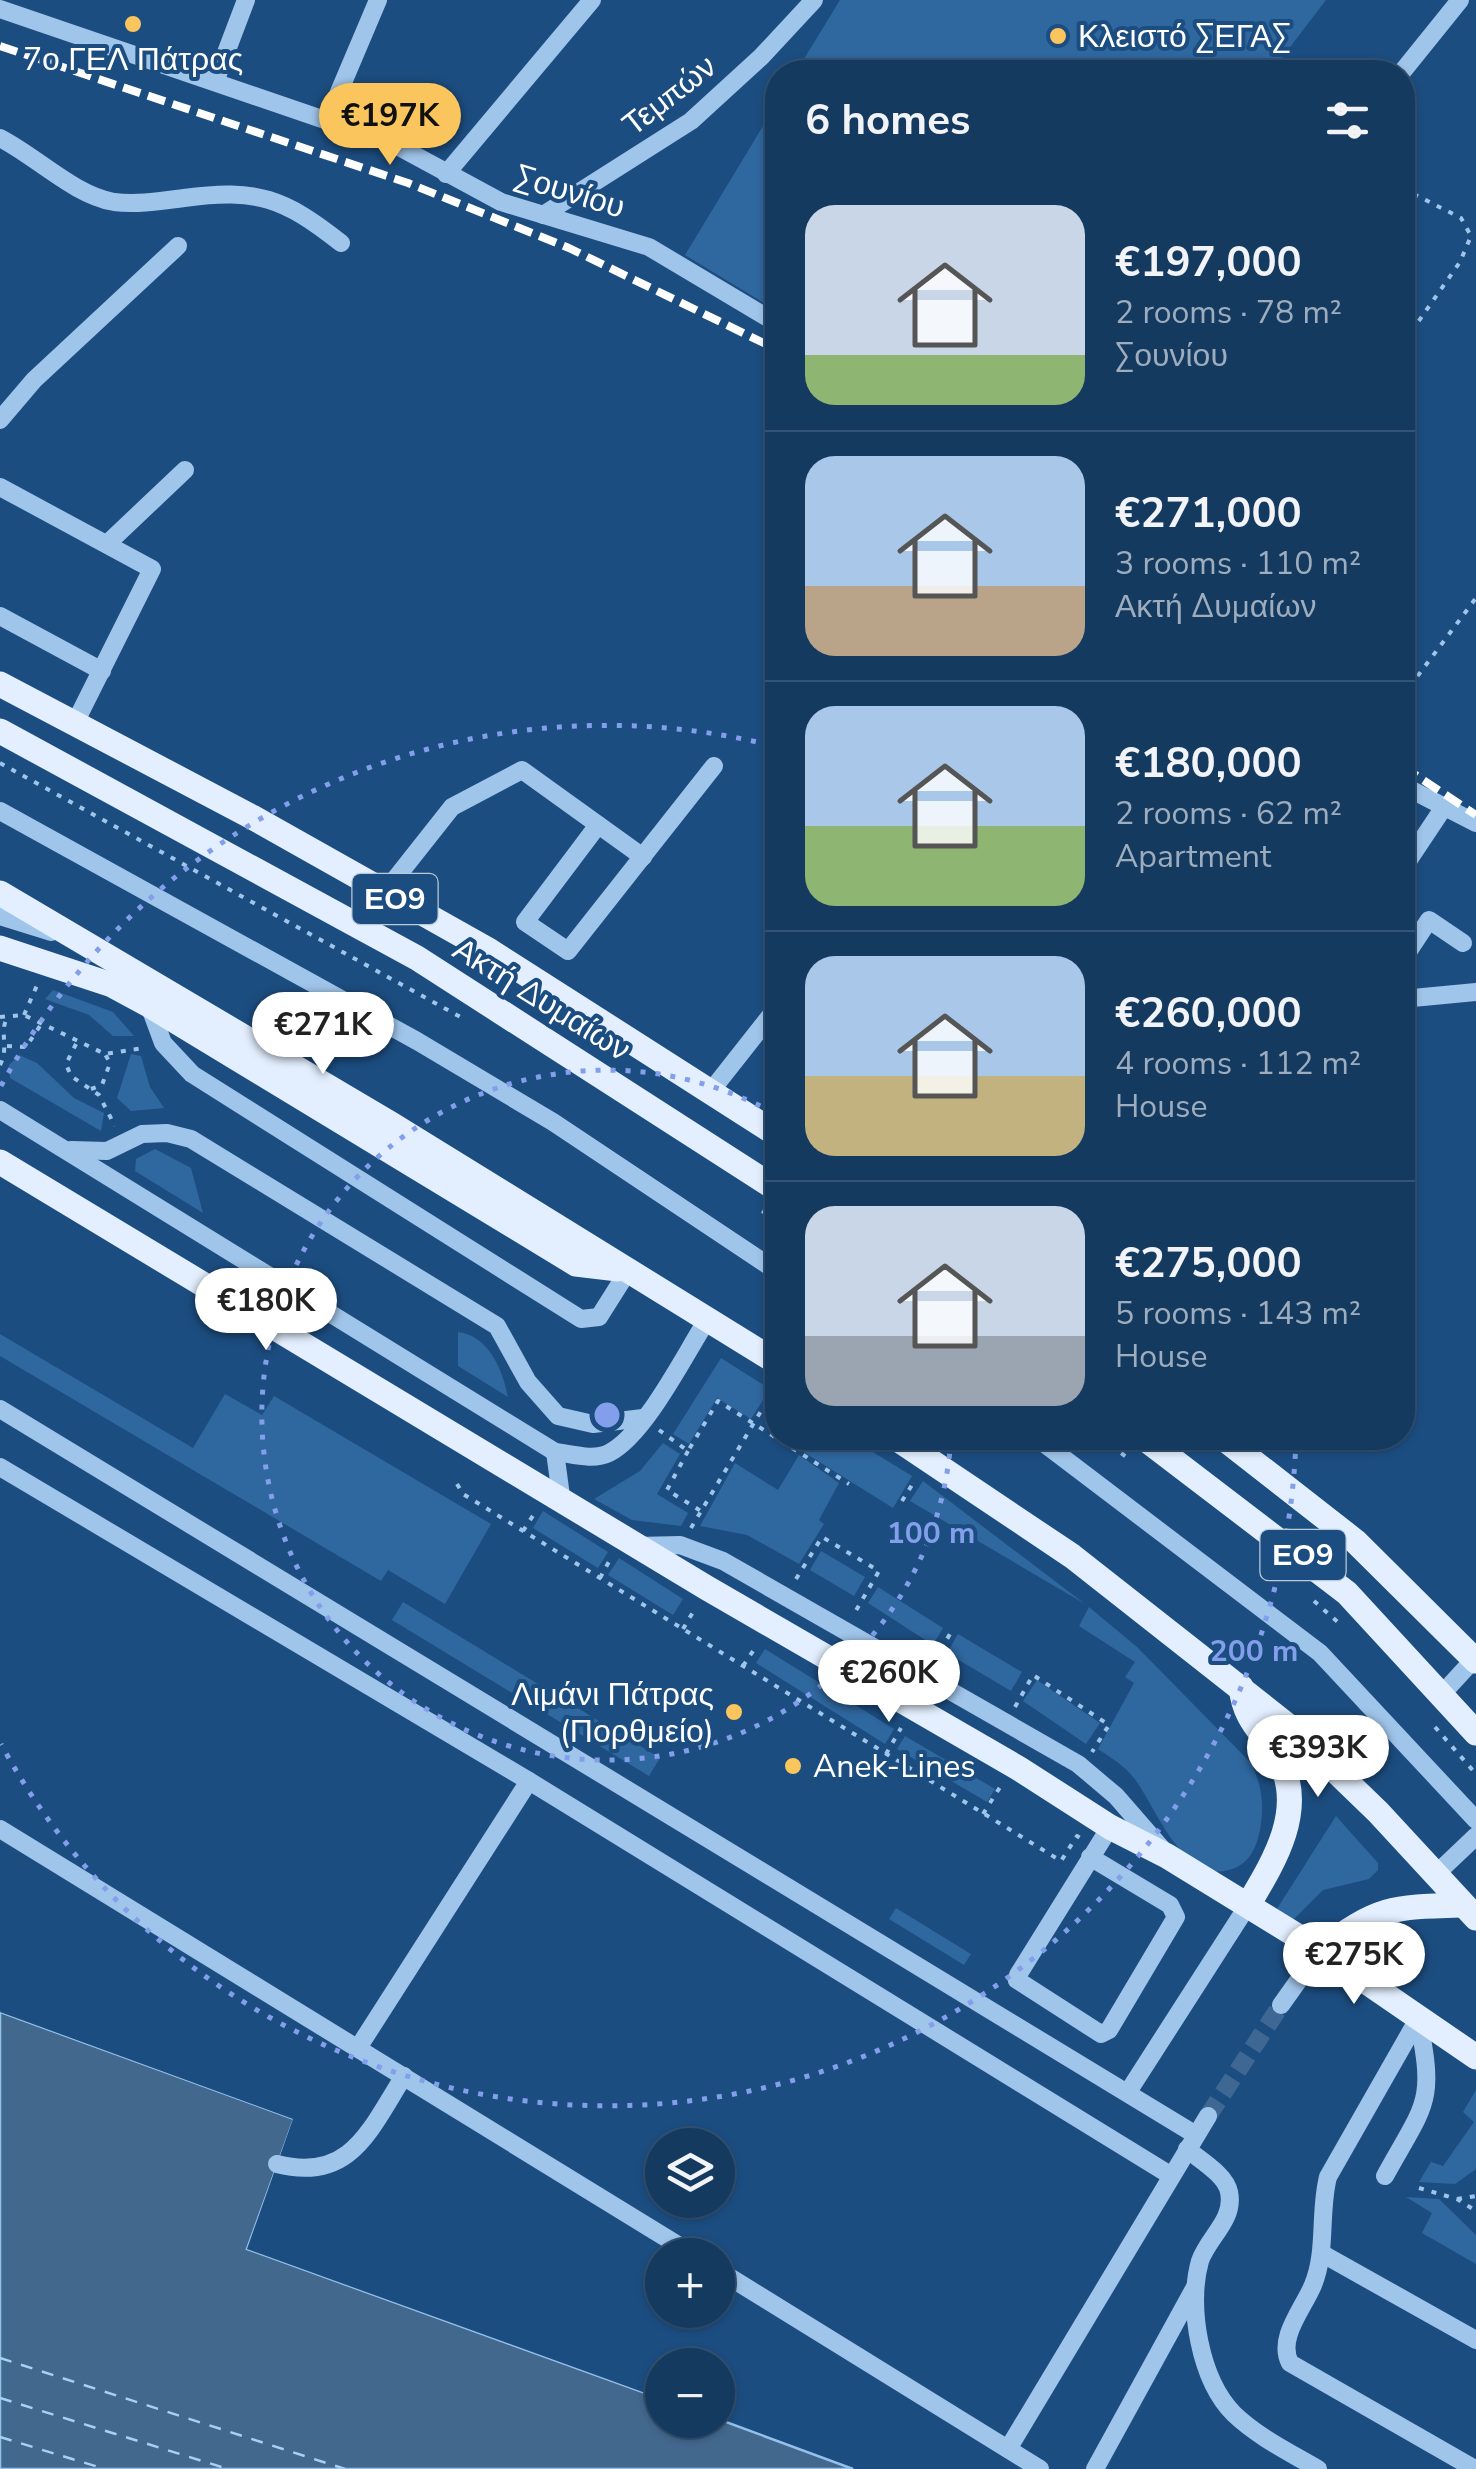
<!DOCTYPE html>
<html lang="en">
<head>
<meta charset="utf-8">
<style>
  :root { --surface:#153a60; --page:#224569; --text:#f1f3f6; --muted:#9dadbd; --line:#345475; --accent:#fac55d }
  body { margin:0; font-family:"Nunito Sans",sans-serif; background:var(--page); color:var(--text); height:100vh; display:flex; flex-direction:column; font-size:38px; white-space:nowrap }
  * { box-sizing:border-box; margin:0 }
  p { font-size:32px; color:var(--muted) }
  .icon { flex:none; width:55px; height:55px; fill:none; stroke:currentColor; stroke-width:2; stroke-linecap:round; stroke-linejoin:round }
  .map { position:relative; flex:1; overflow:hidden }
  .sheet { position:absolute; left:765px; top:60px; width:650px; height:1390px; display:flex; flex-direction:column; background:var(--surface); border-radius:40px; box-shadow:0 2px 8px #0004,0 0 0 2px var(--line) }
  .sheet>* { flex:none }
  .buttons { position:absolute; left:645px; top:2128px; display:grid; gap:20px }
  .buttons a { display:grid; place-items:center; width:90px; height:90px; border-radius:50%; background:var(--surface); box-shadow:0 2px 8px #0004,0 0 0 2px var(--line); font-size:50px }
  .price { position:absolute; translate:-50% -85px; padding:0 22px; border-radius:35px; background:#fff; color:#222; font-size:32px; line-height:65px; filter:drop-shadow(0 2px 5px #0008) }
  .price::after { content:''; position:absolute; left:50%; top:60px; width:30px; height:22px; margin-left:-15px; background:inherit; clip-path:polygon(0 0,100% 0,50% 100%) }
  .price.active { background:var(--accent); color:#111 }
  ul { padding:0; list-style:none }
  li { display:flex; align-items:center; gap:30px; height:250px; padding:0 40px }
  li+li { border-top:2px solid var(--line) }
  li span { display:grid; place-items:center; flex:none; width:280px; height:200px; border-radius:30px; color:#555 }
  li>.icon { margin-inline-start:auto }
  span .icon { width:120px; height:120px; fill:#fffc; stroke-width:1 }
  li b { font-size:42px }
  h2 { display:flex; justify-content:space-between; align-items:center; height:120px; padding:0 40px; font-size:42px }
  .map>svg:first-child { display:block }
  .green { fill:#2f679f }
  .water { fill:#43688e; stroke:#93c1ec; stroke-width:2.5 }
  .pier { fill:#1c4d80 }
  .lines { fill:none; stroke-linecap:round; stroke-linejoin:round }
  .ferry { stroke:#abcff1; stroke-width:2.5; stroke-dasharray:12 10; stroke-linecap:butt }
  .minor-tunnel { stroke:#3e6893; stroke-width:18; stroke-dasharray:18 9; stroke-linecap:butt }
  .path { stroke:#a0c5ea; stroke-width:4; stroke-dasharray:5 8; stroke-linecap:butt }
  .minor { stroke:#a0c5ea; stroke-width:18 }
  .major { stroke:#e3effe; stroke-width:25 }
  .rail { stroke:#fff; stroke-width:8; stroke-dasharray:18 8; stroke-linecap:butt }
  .ring { fill:none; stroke:#839eea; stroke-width:5; stroke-dasharray:5 10 }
  .poi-dot { fill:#fac55d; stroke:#1c4d80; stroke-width:4 }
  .labels { text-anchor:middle; stroke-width:8; stroke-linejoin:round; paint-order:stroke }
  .shield { fill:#1c4d80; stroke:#bbcad9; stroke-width:2.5 }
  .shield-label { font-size:30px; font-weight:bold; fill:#fff }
  .poi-label { font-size:32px; fill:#fff; stroke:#1c4d80; text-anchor:start }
  .street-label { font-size:32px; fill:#fff; stroke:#1c4d80 }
  .centre { fill:#839eea; stroke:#1c4d80; stroke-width:5 }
  .ring-label { font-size:30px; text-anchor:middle; font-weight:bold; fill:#839eea; stroke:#1c4d80; stroke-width:8; stroke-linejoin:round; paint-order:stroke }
</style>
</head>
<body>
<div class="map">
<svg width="1476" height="2469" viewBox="0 0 1476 2469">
  <rect width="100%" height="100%" fill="#1c4d80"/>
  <!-- green -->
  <g class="green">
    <path d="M840,0H1326L1271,72H796Z"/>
    <path d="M777,103V311L685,255Z"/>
    <path d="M53,990L113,1012L134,1036H113L89,1015L45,999Z"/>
    <path d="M131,1054L141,1056L150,1087L164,1108L131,1111L117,1098Z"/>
    <path d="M19,1055L37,1063L74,1098L104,1113L101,1131L10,1078L9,1065Z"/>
    <path d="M155,1149L191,1168L203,1213L135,1171L136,1159Z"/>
    <path d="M458,1332C489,1336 502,1369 508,1397L458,1366Z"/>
    <path d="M0,1334L193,1448L225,1394L262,1415L274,1396L491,1524L445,1604L388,1570L381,1581L0,1356Z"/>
    <path d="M721,1358L770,1389L751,1419L717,1398L689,1444L673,1434Z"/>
    <path d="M781,1438H850L912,1476L893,1508Z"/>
    <path d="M663,1443L680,1454L657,1494L688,1513L681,1526L632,1520L594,1499L640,1471Z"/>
    <path d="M799,1455L839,1483L819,1520L824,1524L799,1564L747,1535L700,1526L735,1463L778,1490Z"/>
    <path d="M923,1481L1085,1604L910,1501Z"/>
    <path d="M543,1511L608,1552L598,1568L533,1528Z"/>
    <path d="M821,1551L865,1577L854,1596L810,1570Z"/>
    <path d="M619,1558L683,1599L673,1615L608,1575Z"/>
    <path d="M878,1587L943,1628L933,1645L868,1603Z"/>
    <path d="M403,1602L660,1758L649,1776L392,1620Z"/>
    <path d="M1089,1607L1137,1647L1251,1763C1261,1783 1264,1802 1261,1824C1258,1842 1253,1860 1235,1868C1184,1889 1157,1808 1134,1778C1124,1765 1111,1758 1098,1749L1134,1683L1125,1677L1135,1662L1079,1626Z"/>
    <path d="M958,1634L1022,1672L1011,1691L947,1653Z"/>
    <path d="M765,1649L894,1729L885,1744L756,1663Z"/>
    <path d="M1037,1680L1100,1723L1086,1744L1023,1701Z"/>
    <path d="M905,1736L995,1789L987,1802L897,1749Z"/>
    <path d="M1336,1816L1378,1863V1870L1369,1879L1323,1890L1289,1924L1273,1915Z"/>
    <path d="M896,1908L971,1954L964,1965L889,1919Z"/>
    <path d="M1476,2090V2169L1455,2184L1419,2182L1431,2162L1443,2166L1474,2122L1463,2112Z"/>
    <path d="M1406,2197L1439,2199L1476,2235V2264L1422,2233L1432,2213Z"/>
  </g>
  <!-- water -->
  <path class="water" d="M0,2012L294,2119L247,2249L662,2399V2420L718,2419L853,2469H0Z"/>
  <!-- pier -->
  <path class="pier" d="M1,2008L297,2116L253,2246L662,2394V2399L247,2249L293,2119L0,2012Z"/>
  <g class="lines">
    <!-- ferry -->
    <g class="ferry">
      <path d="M0,2358L345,2469"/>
      <path d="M0,2398L228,2469"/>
      <path d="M0,2437L105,2469"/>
    </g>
    <!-- minor-tunnel -->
    <path class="minor-tunnel" d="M1208,2116L1281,2005"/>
    <!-- path -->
    <g class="path">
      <path d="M1402,188L1461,218L1471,236L1460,262L1402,345"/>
      <path d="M1402,697L1476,598"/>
      <path d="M0,763L464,1019"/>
      <path d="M24,1015L38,983"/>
      <path d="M0,1017L24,1015L105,1054L144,1048"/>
      <path d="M76,1044L66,1064L71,1076L99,1095L115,1126"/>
      <path d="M7,1046L26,1047L40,1026"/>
      <path d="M0,1065C9,1048 0,1034 6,1020"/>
      <path d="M91,1089L102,1085L110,1063L105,1054"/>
      <path d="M762,1211L778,1220"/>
      <path d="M659,1430L688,1451L718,1401L849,1484"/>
      <path d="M1100,1438L1128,1458"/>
      <path d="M688,1451L667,1490L701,1511"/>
      <path d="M457,1484L463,1494L1061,1861L1077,1836L1080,1838"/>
      <path d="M902,1501L915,1480"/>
      <path d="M691,1528L776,1386"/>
      <path d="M523,1531L534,1514"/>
      <path d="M600,1578L612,1556"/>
      <path d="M796,1579L822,1537L879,1571L854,1614"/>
      <path d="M1314,1601L1341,1625"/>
      <path d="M683,1629L696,1607"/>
      <path d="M934,1661L950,1634"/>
      <path d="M743,1666L757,1645"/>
      <path d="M1015,1707L1033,1675L1109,1725L1092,1752"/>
      <path d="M1435,1727L1476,1774"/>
      <path d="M886,1754L901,1728"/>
      <path d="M983,1814L1002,1784"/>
      <path d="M1419,2188L1457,2199L1476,2211"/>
      <path d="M1457,2199L1476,2196"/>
    </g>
    <!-- minor -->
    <g class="minor">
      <path d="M0,9L392,143L501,202L649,247L778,324"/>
      <path d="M1402,72L1460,0"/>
      <path d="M216,79L246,0"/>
      <path d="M328,118L378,0"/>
      <path d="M0,138C37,157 74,195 114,202C137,205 161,201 184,198C257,188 284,198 341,243"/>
      <path d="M446,174L592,0"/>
      <path d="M543,215L691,121L761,57L814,0"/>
      <path d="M0,420L34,380L178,246"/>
      <path d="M0,487L152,569L75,723"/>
      <path d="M108,543L185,470"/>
      <path d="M0,616L102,671"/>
      <path d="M1402,785L1476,823"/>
      <path d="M0,811L417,1041L553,1122L778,1272"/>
      <path d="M598,825L525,922L568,951L714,766"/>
      <path d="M1402,870L1442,810"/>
      <path d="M384,893L452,807L522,770L643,857"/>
      <path d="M0,916L51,932"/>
      <path d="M1402,961L1429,920L1463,943"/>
      <path d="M1402,999L1476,992"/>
      <path d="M149,1005L163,1043L192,1074L581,1319L599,1317L628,1271"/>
      <path d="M711,1091L778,1006"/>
      <path d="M0,1110L555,1452C572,1454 593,1461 609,1453C645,1435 685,1354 707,1320"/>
      <path d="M71,1150L107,1151L142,1134L167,1133L191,1139L497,1326L528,1382L558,1416L593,1424L643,1418"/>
      <path d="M0,1409L1196,2135"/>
      <path d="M1037,1438L1320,1653L1476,1820"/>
      <path d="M555,1452L561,1496"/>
      <path d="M0,1467L529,1781L1170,2175"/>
      <path d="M637,1546L680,1545L723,1561L1078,1764L1116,1796L1163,1850"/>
      <path d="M1442,1694L1476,1657"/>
      <path d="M0,1829L694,2255"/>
      <path d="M1090,1857L1170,1905L1176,1917L1109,2030L1101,2034L1017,1980L1018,1975L1110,1827"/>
      <path d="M1435,1875L1476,1836"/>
      <path d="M1281,2005L1320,1950"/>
      <path d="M1418,2019L1328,2177C1319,2212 1327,2251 1313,2285C1303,2309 1277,2338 1290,2363L1475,2469"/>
      <path d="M358,2048L529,1781"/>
      <path d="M1128,2092L1248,1905"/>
      <path d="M1187,2149C1200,2160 1226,2175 1229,2192C1235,2220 1208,2237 1200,2261C1187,2306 1200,2380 1234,2414C1258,2437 1289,2452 1318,2469"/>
      <path d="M277,2164C351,2183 370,2129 404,2076"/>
      <path d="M1385,2176C1425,2103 1436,2104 1418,2019"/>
      <path d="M1321,2253L1476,2340"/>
      <path d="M718,2270L1040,2469"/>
      <path d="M1008,2449L1208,2116"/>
      <path d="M1095,2469L1195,2287"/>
    </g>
    <!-- major -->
    <g class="major">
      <path d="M0,684L252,817L490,951L778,1135"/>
      <path d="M0,731L417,958L778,1190"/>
      <path d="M0,893L391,1124L778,1363"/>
      <path d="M0,948L112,985L149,1005L576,1264L618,1269"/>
      <path d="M0,1162L707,1588L1018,1768L1110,1827L1167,1856L1320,1950L1476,2057"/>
      <path d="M896,1438L1072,1556L1292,1729L1378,1812L1476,1918"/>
      <path d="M1144,1438L1347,1593L1476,1733"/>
      <path d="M1223,1438L1355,1541L1476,1661"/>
      <path d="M1241,1687C1245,1723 1264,1732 1280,1761C1306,1811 1273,1863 1248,1905"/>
      <path d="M1320,1950C1380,1907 1389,1907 1463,1905"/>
    </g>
    <!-- rail -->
    <g class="rail">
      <path d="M0,46L408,183L569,248L778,350"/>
      <path d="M1402,766L1476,815"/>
    </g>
  </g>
  <!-- distance rings -->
  <g class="ring">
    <path d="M951 1439A345 345 0 1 1 777 1115"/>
    <path d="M1296 1439A689 689 0 0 1 1 1744M1 1086A689 689 0 0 1 774 746"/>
  </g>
  <!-- markers -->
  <g class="poi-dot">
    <circle cx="133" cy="24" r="10"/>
    <circle cx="1058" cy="36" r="10"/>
    <circle cx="734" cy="1712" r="10"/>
    <circle cx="793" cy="1766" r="10"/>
  </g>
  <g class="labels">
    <!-- shield labels -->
    <g class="shield">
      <rect x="352.5" y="874" width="85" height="50" rx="8"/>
      <rect x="1260.5" y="1530" width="85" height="50" rx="8"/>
    </g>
    <g class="shield-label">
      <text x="395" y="909">ΕΟ9</text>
      <text x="1303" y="1565">ΕΟ9</text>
    </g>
    <!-- poi labels -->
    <g class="poi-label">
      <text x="1078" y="47">Κλειστό ΣΕΓΑΣ</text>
      <text x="133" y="70" text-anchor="middle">7ο ΓΕΛ Πάτρας</text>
      <text x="714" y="1705" text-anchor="end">Λιμάνι Πάτρας<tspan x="714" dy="37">(Πορθμείο)</tspan></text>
      <text x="813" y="1777">Anek-Lines</text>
    </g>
    <!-- street labels -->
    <g class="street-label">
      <text transform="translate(669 95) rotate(-38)" y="11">Τεμπών</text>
      <text transform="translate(570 191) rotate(17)" y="11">Σουνίου</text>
      <text transform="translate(542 999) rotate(32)" y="11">Ακτή Δυμαίων</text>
    </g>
  </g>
  <circle cx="607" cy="1415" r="15" class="centre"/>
  <g class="ring-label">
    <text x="931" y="1543">100 m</text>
    <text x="1254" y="1661">200 m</text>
  </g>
</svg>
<div class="buttons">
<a><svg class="icon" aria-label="layers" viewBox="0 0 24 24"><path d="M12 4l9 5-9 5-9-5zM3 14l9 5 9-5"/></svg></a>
<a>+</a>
<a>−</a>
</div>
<b class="price active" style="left:390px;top:168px">€197K</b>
<b class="price" style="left:323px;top:1077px">€271K</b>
<b class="price" style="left:266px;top:1353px">€180K</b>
<b class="price" style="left:889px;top:1725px">€260K</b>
<b class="price" style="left:1318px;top:1800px">€393K</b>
<b class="price" style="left:1354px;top:2007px">€275K</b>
<section class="sheet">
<h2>6 homes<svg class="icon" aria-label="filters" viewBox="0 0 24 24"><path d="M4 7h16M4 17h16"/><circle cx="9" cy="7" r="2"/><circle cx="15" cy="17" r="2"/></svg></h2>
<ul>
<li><span style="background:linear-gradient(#c9d6e8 75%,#8fb573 0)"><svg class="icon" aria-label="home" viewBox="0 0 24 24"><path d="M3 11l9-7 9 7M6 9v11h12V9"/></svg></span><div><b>€197,000</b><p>2 rooms · 78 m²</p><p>Σουνίου</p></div></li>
<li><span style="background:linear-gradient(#a9c7e8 65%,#b9a48a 0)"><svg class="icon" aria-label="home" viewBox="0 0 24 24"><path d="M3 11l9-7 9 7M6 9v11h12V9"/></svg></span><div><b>€271,000</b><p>3 rooms · 110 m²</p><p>Ακτή Δυμαίων</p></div></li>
<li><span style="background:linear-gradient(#a9c7e8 60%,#8fb573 0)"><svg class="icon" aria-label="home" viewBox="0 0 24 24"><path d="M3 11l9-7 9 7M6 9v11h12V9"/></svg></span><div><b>€180,000</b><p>2 rooms · 62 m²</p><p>Apartment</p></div></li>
<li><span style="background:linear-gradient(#a9c7e8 60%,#c2b280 0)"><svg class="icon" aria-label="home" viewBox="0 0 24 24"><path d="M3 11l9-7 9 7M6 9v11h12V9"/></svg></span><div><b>€260,000</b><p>4 rooms · 112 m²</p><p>House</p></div></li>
<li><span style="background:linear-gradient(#c9d6e8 65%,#9aa5b1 0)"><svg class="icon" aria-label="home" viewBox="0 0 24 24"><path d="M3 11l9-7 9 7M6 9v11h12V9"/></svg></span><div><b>€275,000</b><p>5 rooms · 143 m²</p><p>House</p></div></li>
</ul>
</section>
</div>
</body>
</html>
